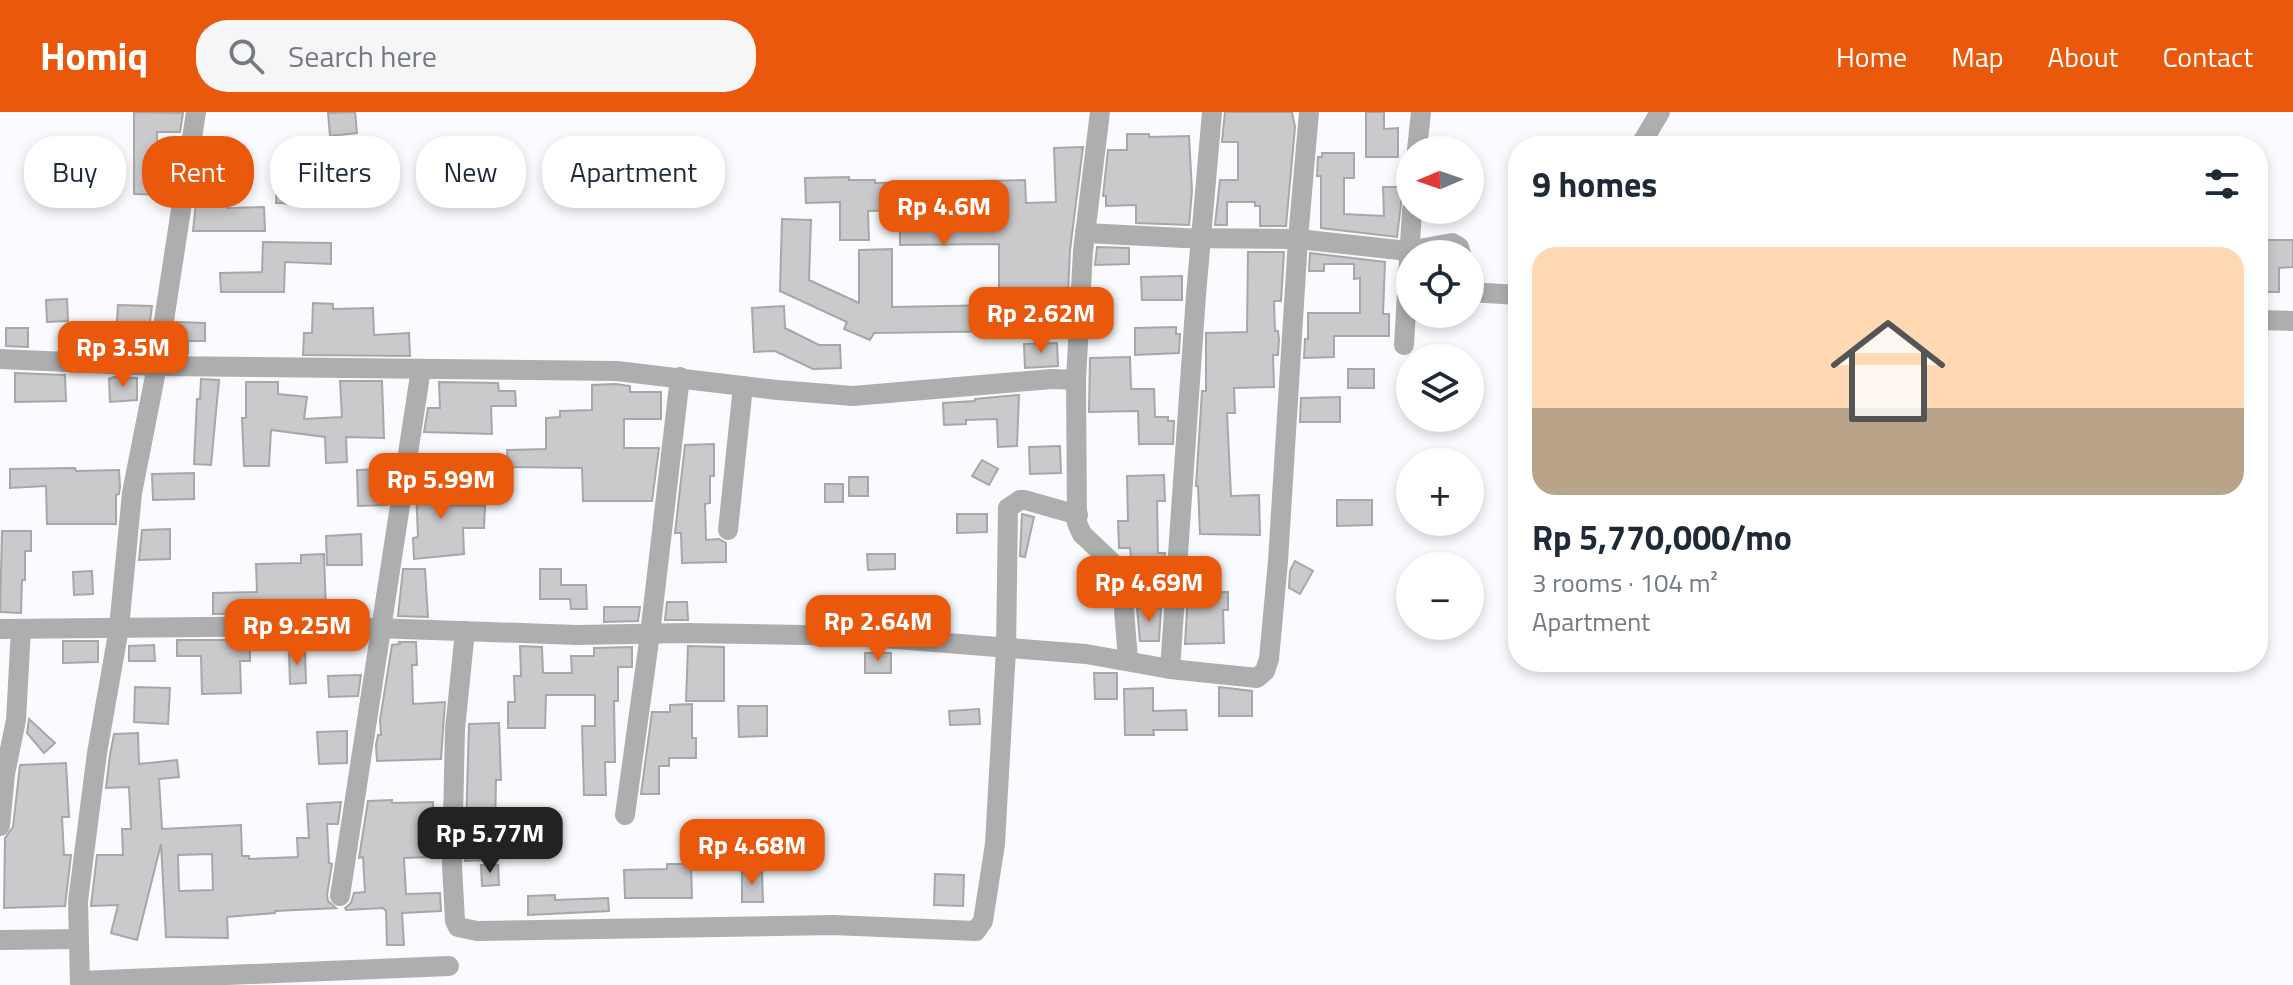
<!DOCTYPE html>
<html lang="en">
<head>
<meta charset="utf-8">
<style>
  :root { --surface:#fff; --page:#f6f6f7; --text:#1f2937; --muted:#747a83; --accent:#ea580c }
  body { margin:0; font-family:"Titillium Web",sans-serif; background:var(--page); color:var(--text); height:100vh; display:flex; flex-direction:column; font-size:30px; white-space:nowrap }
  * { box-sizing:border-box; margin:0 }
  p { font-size:26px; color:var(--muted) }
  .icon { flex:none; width:44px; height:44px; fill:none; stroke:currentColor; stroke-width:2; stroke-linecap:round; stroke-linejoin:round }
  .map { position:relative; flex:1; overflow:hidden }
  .panel { position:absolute; left:1508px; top:24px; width:760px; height:536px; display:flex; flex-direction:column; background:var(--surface); border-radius:32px; box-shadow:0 4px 12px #0003 }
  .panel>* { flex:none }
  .banner { position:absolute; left:24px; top:24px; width:760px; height:72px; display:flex; gap:16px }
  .needle { width:52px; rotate:268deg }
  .fabs { position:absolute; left:1396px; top:24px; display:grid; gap:16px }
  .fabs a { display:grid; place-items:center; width:88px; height:88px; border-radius:50%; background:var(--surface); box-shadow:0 4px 12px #0003; font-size:40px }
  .price { position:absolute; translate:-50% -68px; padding:0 18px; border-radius:16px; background:var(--accent); color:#fff; font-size:26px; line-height:52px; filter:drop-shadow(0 2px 4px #0008) }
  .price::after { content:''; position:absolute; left:50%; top:48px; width:24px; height:18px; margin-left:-12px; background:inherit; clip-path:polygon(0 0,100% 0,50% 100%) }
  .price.current { background:#222; color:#fff }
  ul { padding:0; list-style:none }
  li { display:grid; align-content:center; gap:16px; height:424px; padding:0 24px }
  li span { display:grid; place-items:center; height:248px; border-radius:24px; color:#555 }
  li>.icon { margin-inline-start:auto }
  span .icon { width:144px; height:144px; fill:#fffc; stroke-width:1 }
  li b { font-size:34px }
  h2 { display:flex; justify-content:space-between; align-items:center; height:96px; padding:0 24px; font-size:34px }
  .pill { padding:0 28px; border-radius:32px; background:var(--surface); box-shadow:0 4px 12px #0003; font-size:28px; line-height:72px }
  .pill.current { background:var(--accent); color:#fff }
  header { display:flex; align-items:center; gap:48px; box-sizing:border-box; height:112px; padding:0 40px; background:var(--accent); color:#fff }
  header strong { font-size:38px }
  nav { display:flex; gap:44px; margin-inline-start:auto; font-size:28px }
  .search { width:560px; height:72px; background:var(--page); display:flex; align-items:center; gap:20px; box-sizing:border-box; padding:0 28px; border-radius:32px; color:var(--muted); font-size:30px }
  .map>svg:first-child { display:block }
  .building { fill:#cacacd; stroke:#a7a7aa; stroke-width:2; fill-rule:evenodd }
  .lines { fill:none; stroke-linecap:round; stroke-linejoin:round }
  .minor { stroke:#adafaf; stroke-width:20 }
</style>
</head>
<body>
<header>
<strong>Homiq</strong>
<div class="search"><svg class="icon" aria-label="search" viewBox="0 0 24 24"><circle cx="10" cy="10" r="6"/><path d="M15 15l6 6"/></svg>Search here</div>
<nav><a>Home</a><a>Map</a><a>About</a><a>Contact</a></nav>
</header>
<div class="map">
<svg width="2293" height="873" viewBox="0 0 2293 873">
  <rect width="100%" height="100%" fill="#f9fbfe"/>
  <!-- building -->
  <g class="building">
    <path d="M134,0L183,1L180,20H157L158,63H173L170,83L134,82Z"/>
    <path d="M355,0L357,21L330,24L328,1Z"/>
    <path d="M1225,0H1292L1295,15L1286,114H1260V94H1255V90H1227V113H1215L1220,68H1238V30H1222Z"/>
    <path d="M1366,0H1384V17L1398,16V45H1366Z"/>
    <path d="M1127,22H1149V25L1189,24L1192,79L1189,113L1136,111V93L1106,94V84H1103L1108,38H1127Z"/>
    <path d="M216,32H231L232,55L217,56Z"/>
    <path d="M286,33L311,34L310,54H307L306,92L276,91L277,71H285Z"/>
    <path d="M1083,35L1070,138L1067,202L1021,205V219L874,221L870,228L844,217L847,210L780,179L782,107L811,108L809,168L859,191V138L892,137V195L999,193V132L900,133V98L868,99L869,128H840V90L806,91L805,66L849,65V68H875V71L1025,68L1026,91L1056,90L1054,36Z"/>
    <path d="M1322,41H1354V66H1344V102L1384,104L1383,75H1403L1397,125L1321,116V64H1317L1318,45H1322Z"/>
    <path d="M226,62L227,96L264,95L265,119H193L199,63Z"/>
    <path d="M2265,128H2293V155L2279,156V180H2264Z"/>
    <path d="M263,130L331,131V152L285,150L284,180H221L220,161L262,160Z"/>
    <path d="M1097,135L1129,136V152L1095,153Z"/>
    <path d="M1248,140H1284L1281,189H1274L1275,219H1278L1279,227L1278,243H1273L1274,275L1234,276L1235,301H1227L1231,384L1259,383L1260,423L1200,422L1198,374H1196L1202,279H1206V221L1247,220Z"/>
    <path d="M1310,141L1385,150L1383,202H1389V224H1334V245L1304,246L1305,227H1308V201H1360V166L1354,167V152H1324V159H1309Z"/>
    <path d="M1182,164V188H1142L1141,165Z"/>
    <path d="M67,187L68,209L47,210L46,188Z"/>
    <path d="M313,191L333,192V197L373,196L374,223L409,221L410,244L303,243L304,221H312Z"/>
    <path d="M118,193L152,194L146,240L115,239Z"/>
    <path d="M784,194L785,216L819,233H840L841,256L813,257L775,239L754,240L752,196Z"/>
    <path d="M177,210L205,211V229H188V241H172Z"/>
    <path d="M1176,215V222H1180L1179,241L1135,243V216Z"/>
    <path d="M6,216H28V235L6,234Z"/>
    <path d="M1057,231L1058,254L1025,256L1024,232Z"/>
    <path d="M1130,245L1131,277H1154L1155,305H1168V309H1174L1173,332H1139L1138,299L1089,300L1090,246Z"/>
    <rect x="1348" y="257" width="26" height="19"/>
    <path d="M15,261L65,263L66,289L15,290Z"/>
    <path d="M114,265L137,266V288L110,290L109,267Z"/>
    <path d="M201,267L219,268L211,353L194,352L197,287H200Z"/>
    <path d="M340,269H382L384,326L346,325L347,350L326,351L325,325L271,318L269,354H244L242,306H246V270H278V282L307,285L304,307L342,305Z"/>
    <path d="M439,270L498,271L499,279H515L516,294H491L492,322L424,320L428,296H440Z"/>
    <path d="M616,272L630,274V280H661V307H624V336H659L652,389H583L582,356L508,355L507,338L546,337V306L560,305V299L592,298V273Z"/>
    <path d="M1019,283L1017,334L998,335L997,307L966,308V312L944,313L943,291L975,289V287Z"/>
    <path d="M1340,285V310H1300L1301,286Z"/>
    <path d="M714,332V364H710V391L705,392L706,428L719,427L726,431V450L682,451L681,421H675L685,333Z"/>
    <path d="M1060,334L1061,361L1030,362L1029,335Z"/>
    <path d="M982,348L998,357L989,373L972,364Z"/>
    <path d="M75,356L76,359L119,358L120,375L119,382L116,383V412H47L46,374L10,376V357Z"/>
    <path d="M385,357L387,393L358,394L357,358Z"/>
    <path d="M435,357L437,393L485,394L484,416H463L464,442L414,447L413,426L418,425L416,377L419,358Z"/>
    <path d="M194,361V387L153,388L152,362Z"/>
    <path d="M1164,363L1165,389H1157L1158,441H1165L1163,466L1147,467V490H1136L1130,436H1119L1118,409H1128L1127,364Z"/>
    <rect x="849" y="365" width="19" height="19"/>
    <rect x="825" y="372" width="18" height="18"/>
    <path d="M1337,388H1372V413L1337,414Z"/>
    <path d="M957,402H987V420L957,421Z"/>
    <path d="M1022,402L1034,405L1025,445L1020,444Z"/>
    <path d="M170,417V447L139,448L142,418Z"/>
    <path d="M2,419H31V439H25V468H22L21,501L0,500Z"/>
    <path d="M361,422L362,453H327L326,424Z"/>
    <path d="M324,442L326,501L213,502V481L257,480L256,452L301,451V443Z"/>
    <path d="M867,442H895V457L868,458Z"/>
    <path d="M1295,449L1313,459L1300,482L1289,476L1290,459Z"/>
    <path d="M403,457H425L428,505L398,504Z"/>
    <path d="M540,457H561V473H586L587,497H571L570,487H540Z"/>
    <path d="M92,459L93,482L74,483L73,460Z"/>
    <path d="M1228,480V498H1223L1224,531L1185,532L1188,481Z"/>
    <rect x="845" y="489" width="16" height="22"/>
    <path d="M667,490H687L688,508H665Z"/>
    <path d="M604,495H640L638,509L604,510Z"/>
    <path d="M1137,496H1161L1159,529H1140Z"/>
    <path d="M177,528H250V549H240L241,581L202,582L201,544H177Z"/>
    <path d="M63,529H98V550L63,551Z"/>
    <path d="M399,530H416L417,553H412L413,592L445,590L441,647L377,649L376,633L378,623H381L380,608L392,533L400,532Z"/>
    <path d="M154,533L155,549H129V534Z"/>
    <path d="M520,534L542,535L543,561H572L571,544H594V536L632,535V555H618V589H614L615,650H605L606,683H584L582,614H595V583H546L545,616H508V590H515L514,564H521Z"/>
    <path d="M688,534L724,535V589H686Z"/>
    <path d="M289,538H305L306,571L290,572Z"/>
    <rect x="865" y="541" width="26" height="20"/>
    <path d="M1094,561H1117V587H1095Z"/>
    <path d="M361,563L358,584L329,585L328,564Z"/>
    <path d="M135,575L170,576L168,612L134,610Z"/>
    <path d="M1219,575L1252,579V604H1219Z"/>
    <path d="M1153,576V599L1186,598L1187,618H1153L1154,623H1125L1124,577Z"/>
    <path d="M692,592V626H696V646H669V654H659V682H641L652,600H670V593Z"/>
    <path d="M738,594H767V624L739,625Z"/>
    <path d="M979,597L980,612L950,613L949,599Z"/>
    <path d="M29,607L55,631L44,641L27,621Z"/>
    <path d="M499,611L501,668H496L495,718H488L489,748L465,749L469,612Z"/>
    <path d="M347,619V651L319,652L317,620Z"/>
    <path d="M138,621L139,652L177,648L179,665L159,667L162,717L241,713L242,744H249V747L298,745L297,726H309L307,692L341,690L338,712H327L329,751L332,752L327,783L328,789L336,796L275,799V801L227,805L228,826L166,825L161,732L137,828L111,821L118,793L91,794L97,743H123L122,717H131L129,675L106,676L110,643L114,622ZM212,742L213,778L179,779L178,743Z"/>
    <path d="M66,651L69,705H62L64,743H71L65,794L4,796L5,726L13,715L20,653Z"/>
    <path d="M392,688V691L433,690L434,713L428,714L429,745L404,746L406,782L440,781L441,799L402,801L404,833H387L386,799L383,796L346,798L345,796L351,791L354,781L365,780L363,745L359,746L368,689Z"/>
    <path d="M667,752H691L692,786H625L624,758L667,757Z"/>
    <path d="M481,753H498L499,773L482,774Z"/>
    <path d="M742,760H762L763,790H742Z"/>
    <path d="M935,762L964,763L963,794L934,793Z"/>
    <path d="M555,783V788L608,786L609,799L528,803V784Z"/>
  </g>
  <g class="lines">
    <!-- minor -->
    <g class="minor">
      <path d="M1640,34L1660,0"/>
      <path d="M1417,38L1421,0"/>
      <path d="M1085,121L1184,126L1298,127L1408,139L1452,131L1459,135L1461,142"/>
      <path d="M1470,180L1518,183"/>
      <path d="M2258,208L2293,209"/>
      <path d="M1404,233L1412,98"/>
      <path d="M0,247L157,254L617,259L777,278L853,284L1052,267L1076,268L1083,139L1100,0"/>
      <path d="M1076,268L1077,411L1082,422L1121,459L1128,548"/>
      <path d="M728,418L743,274"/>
      <path d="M0,517L317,514L577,523L687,521L858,524L1086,542L1170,557L1196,183L1212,0"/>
      <path d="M465,519L455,617L452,753L455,809L458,815L477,819L833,813L976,819L983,809L995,732L1006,537L1008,396L1020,388H1025L1078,403"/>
      <path d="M1170,557L1257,566L1265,559L1269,547L1278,449L1298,127L1309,0"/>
      <path d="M625,703L650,522L680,265"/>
      <path d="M0,714L5,662L16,608L21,517"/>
      <path d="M340,784L421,257"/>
      <path d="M0,828L78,827"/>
      <path d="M80,869L449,854"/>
      <path d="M80,873L78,789L97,641L119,516L132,381L157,254L196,0"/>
    </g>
  </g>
</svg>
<div class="fabs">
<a><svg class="needle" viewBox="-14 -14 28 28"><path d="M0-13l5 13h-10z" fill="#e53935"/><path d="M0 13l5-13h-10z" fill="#747a83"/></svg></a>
<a><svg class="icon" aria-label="locate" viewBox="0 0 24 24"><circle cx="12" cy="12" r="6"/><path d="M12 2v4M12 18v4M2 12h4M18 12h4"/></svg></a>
<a><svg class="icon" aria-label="layers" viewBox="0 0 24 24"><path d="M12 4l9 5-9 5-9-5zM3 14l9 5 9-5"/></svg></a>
<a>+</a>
<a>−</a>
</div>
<b class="price" style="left:944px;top:136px">Rp 4.6M</b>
<b class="price" style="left:1041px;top:243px">Rp 2.62M</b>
<b class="price" style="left:123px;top:277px">Rp 3.5M</b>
<b class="price" style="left:441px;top:409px">Rp 5.99M</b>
<b class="price" style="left:1149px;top:512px">Rp 4.69M</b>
<b class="price" style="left:878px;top:551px">Rp 2.64M</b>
<b class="price" style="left:297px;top:555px">Rp 9.25M</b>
<b class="price current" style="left:490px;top:763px">Rp 5.77M</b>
<b class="price" style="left:752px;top:775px">Rp 4.68M</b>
<div class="banner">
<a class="pill">Buy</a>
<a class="pill current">Rent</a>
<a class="pill">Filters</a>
<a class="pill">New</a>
<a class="pill">Apartment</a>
</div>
<section class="panel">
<h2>9 homes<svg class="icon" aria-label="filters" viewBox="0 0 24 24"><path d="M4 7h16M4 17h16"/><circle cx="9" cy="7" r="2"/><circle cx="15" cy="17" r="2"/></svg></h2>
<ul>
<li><span style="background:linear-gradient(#ffd9b3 65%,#b9a48a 0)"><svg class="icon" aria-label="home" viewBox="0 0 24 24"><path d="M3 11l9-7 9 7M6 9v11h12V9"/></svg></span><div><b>Rp 5,770,000/mo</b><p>3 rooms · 104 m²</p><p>Apartment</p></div></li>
</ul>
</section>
</div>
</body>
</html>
